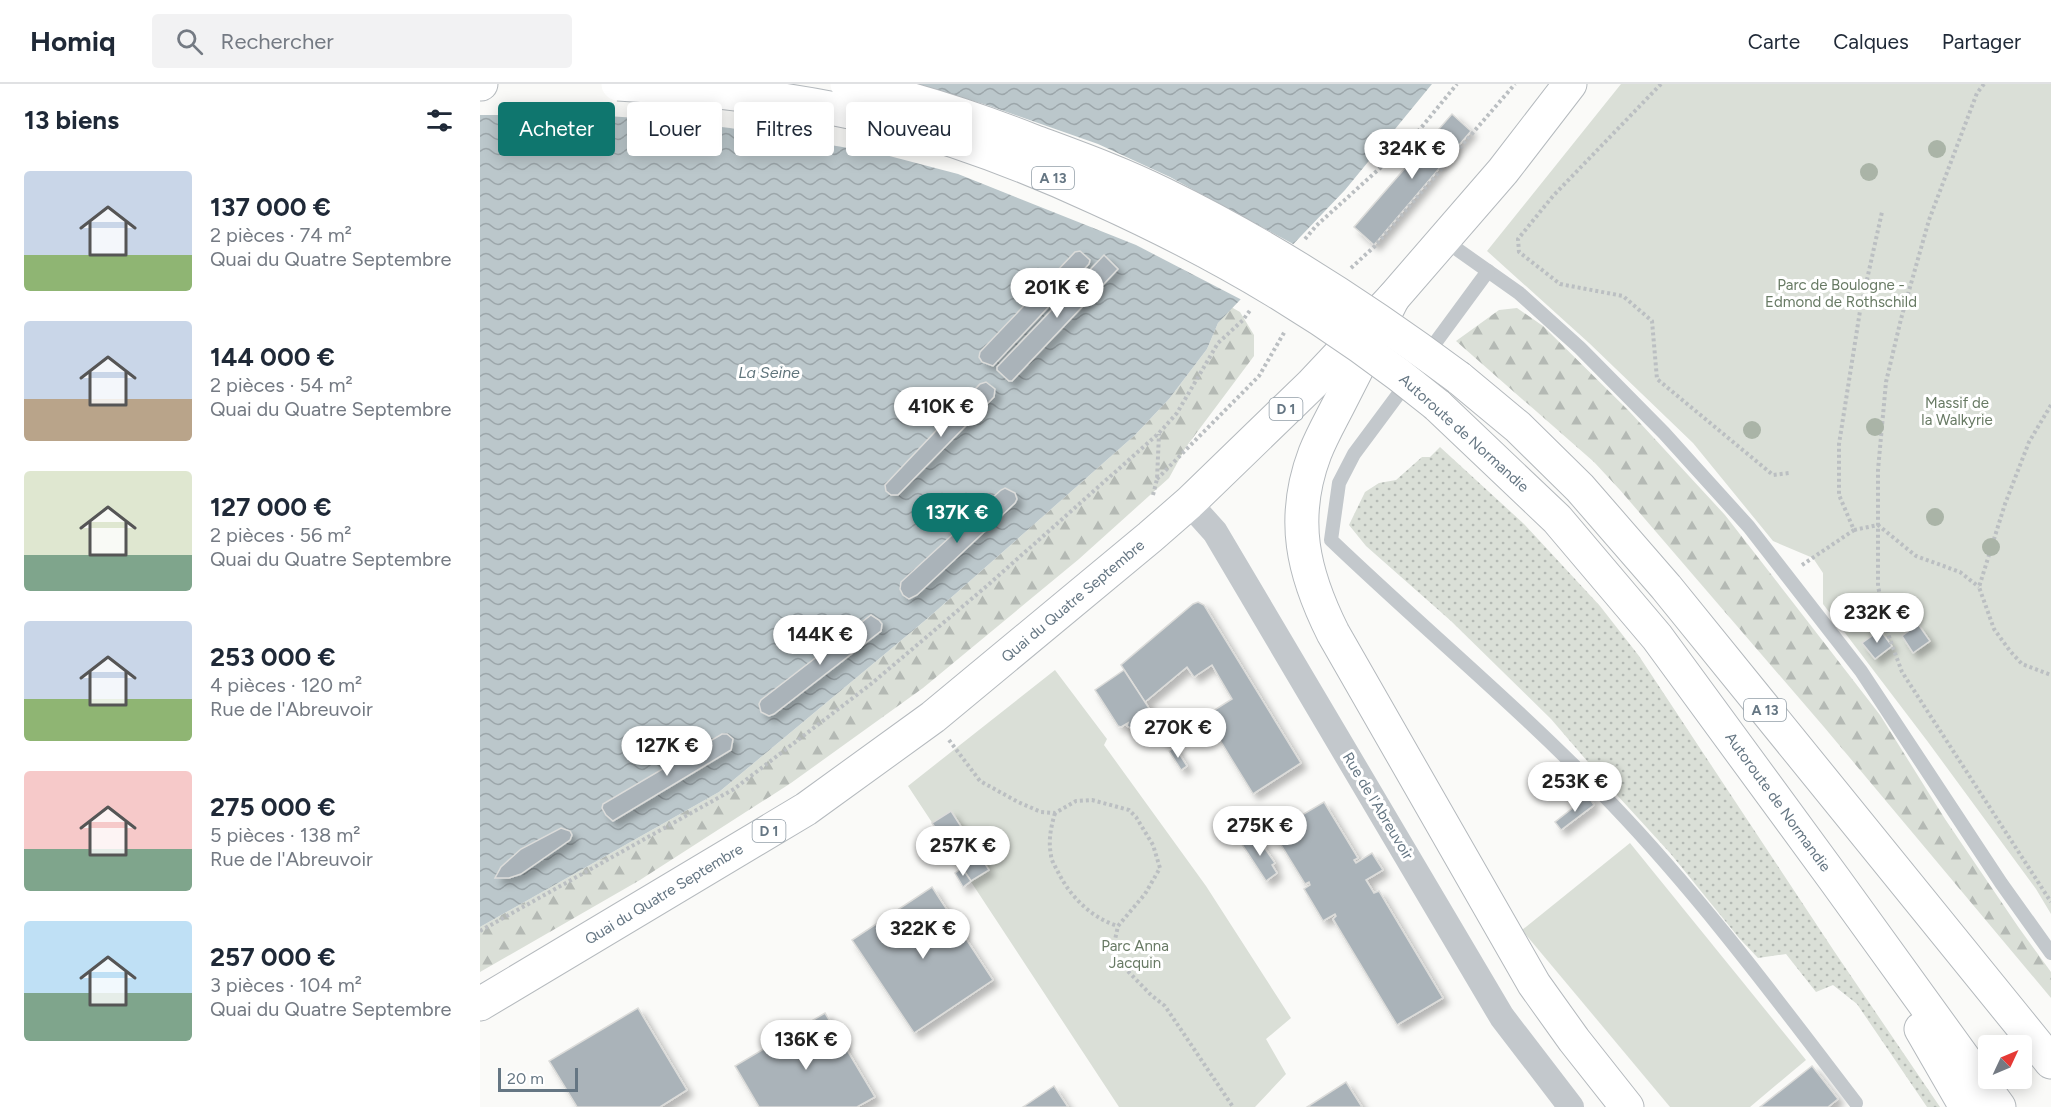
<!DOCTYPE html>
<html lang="fr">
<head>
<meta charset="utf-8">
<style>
  :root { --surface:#fff; --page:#f2f2f3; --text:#1f2937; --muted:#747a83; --line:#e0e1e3; --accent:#0f766e }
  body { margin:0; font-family:Figtree,sans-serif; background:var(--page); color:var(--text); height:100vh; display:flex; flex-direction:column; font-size:22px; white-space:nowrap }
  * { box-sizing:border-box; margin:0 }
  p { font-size:20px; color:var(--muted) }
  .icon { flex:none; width:33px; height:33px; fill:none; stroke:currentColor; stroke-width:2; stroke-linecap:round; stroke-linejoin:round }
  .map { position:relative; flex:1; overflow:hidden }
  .sheet { display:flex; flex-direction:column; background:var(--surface); width:480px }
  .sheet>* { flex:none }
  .banner { position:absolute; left:18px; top:18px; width:570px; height:54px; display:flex; gap:12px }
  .needle { width:39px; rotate:46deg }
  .buttons { position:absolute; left:1498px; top:951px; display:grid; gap:12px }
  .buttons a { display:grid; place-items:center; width:54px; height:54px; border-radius:6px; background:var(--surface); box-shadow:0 3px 15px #0003; font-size:30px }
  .scale { position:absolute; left:18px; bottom:15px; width:80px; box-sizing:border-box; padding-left:6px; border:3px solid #657683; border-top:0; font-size:16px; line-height:21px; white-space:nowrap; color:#657683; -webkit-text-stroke:4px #fff; paint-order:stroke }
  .price { position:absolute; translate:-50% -51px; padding:0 14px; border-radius:21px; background:#fff; color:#222; font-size:20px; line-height:39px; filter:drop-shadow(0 2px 3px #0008) }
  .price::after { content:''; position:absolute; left:50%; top:36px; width:18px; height:14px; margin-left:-9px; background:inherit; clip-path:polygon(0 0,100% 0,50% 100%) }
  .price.selected { background:var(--accent); color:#fff }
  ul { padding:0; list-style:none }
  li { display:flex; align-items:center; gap:18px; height:150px; padding:0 24px }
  li span { display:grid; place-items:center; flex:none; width:168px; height:120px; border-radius:6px; color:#555 }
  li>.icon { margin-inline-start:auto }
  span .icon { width:72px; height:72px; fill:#fffc; stroke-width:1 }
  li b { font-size:26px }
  h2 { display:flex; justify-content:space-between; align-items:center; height:72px; padding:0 24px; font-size:26px }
  .pill { padding:0 21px; border-radius:6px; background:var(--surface); box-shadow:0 3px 15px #0003; font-size:21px; line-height:54px }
  .pill.selected { background:var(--accent); color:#fff }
  header { display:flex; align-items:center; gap:36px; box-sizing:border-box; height:84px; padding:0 30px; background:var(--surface); border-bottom:2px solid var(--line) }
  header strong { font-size:28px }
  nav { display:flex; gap:33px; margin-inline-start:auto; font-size:21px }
  .search { width:420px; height:54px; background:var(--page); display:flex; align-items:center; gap:15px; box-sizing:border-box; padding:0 21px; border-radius:6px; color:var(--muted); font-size:22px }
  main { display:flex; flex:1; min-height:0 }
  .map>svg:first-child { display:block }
  .grass { fill:url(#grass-dots) }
  .forest { fill:url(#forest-firs) }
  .park { fill:#dadfd7 }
  .water { fill:url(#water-waves) }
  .pier { fill:#fafaf8 }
  .building { fill:#aab3b9; stroke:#dcdcda; stroke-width:1.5; filter:url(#shadow) }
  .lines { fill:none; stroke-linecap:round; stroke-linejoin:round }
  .primary-casing { stroke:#b5babe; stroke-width:35 }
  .motorway-casing { stroke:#b4b9bd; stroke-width:35 }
  .path { stroke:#bbbfc2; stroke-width:4; stroke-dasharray:3 3; stroke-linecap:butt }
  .service { stroke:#c3c8cc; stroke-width:14 }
  .minor { stroke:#c3c8cc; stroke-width:26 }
  .primary { stroke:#fff; stroke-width:33 }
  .motorway { stroke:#fff; stroke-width:33 }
  .motorway-bridge-casing { stroke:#b4b9bd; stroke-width:35; stroke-linecap:butt }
  .motorway-bridge { stroke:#fff; stroke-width:33 }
  .tree { fill:#aab4a7 }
  .labels { text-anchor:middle; stroke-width:6; stroke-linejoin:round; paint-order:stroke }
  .shield { fill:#fff; stroke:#939fa8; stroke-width:1.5 }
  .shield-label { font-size:14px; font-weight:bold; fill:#657683 }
  .park-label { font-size:15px; fill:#687a64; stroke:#fff }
  .street-label { font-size:15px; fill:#657683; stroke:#fff }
  .water-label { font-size:16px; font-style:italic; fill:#60757c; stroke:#fff }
</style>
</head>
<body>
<header>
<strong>Homiq</strong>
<div class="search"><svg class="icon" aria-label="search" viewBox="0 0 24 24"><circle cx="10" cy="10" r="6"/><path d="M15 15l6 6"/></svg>Rechercher</div>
<nav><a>Carte</a><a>Calques</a><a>Partager</a></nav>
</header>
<main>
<section class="sheet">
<h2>13 biens<svg class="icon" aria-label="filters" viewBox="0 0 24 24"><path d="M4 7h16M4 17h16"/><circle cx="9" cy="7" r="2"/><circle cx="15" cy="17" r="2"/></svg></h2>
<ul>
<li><span style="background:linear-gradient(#c9d6e8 70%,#8fb573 0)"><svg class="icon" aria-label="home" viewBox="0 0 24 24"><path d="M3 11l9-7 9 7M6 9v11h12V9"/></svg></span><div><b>137 000 €</b><p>2 pièces · 74 m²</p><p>Quai du Quatre Septembre</p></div></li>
<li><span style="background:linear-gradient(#c9d6e8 65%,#b9a48a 0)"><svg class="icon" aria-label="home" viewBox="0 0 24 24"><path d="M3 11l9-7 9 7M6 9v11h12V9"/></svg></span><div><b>144 000 €</b><p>2 pièces · 54 m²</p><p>Quai du Quatre Septembre</p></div></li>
<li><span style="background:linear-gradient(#dfe7d0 70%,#7fa58c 0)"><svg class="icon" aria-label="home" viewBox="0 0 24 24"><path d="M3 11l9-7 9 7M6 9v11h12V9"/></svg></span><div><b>127 000 €</b><p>2 pièces · 56 m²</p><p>Quai du Quatre Septembre</p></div></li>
<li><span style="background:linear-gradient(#c9d6e8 65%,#8fb573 0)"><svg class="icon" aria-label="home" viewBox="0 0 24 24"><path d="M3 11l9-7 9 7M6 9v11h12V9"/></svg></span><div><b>253 000 €</b><p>4 pièces · 120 m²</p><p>Rue de l'Abreuvoir</p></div></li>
<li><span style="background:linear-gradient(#f6c9c9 65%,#7fa58c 0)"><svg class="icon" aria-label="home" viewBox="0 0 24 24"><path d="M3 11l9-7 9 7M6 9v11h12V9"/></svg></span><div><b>275 000 €</b><p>5 pièces · 138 m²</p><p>Rue de l'Abreuvoir</p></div></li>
<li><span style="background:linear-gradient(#bfe0f5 60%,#7fa58c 0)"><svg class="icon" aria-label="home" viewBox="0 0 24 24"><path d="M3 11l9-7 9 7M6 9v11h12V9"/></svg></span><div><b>257 000 €</b><p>3 pièces · 104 m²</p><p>Quai du Quatre Septembre</p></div></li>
</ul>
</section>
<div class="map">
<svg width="1571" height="1023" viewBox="0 0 1571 1023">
  <defs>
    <pattern id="grass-dots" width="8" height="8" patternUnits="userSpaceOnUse" patternTransform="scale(1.5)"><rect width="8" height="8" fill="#dadfd7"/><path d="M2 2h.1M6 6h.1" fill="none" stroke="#b4b9b4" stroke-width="1.8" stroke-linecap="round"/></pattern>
    <pattern id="forest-firs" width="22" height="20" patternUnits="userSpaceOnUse" patternTransform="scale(1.5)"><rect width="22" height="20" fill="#dadfd7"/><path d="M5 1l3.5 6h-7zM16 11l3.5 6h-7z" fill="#b4b9b4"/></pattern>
    <pattern id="water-waves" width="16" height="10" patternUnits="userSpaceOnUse" patternTransform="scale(1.5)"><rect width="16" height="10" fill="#bbc7cb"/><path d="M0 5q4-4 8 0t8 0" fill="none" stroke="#9ca6aa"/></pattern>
    <filter id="shadow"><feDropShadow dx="5.5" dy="5.5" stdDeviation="3" flood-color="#0004"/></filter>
  </defs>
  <rect width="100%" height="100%" fill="#fafaf8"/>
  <!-- grass -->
  <path class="grass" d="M960,363L1044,440L1120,522L1159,572L1354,867L1460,1023H1447L1377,920L1353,901L1336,908L1306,870L1278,874L1259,854L1190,769L1126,699L1071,635L971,537L886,462L869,441L885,408L899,399L916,396L942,373H950Z"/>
  <!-- forest -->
  <g class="forest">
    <path d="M751,223L760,228L774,251V272L706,363L689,394L599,475L443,604L311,699L160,796L0,888V843L239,708L448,534L655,351L689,315L727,265L738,239Z"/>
    <path d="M1037,224L1063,242L1149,327L1245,431L1349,565L1400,631L1465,735L1539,844L1571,888V914L1344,643L1140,406L1114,378L976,257L1019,226Z"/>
  </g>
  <!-- park -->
  <g class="park">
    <path d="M1141,0H1571V830L1556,805L1448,658L1343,520V489L1333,474L1293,457L1213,359L1109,259L1007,167Z"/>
    <path d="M575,586L627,655L624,661L726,802L811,934L786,955L806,990L775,1023H639L428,702Z"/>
    <path d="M1150,759L1326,976L1270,1023H1190L1042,846Z"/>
  </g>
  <!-- water -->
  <path class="water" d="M0,0H952L865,106L738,239L727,265L689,315L655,351L448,534L239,708L0,843Z"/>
  <!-- pier -->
  <path class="pier" d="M0,0H434L507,21L618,60L690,93L815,161L762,216L656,161L478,90L398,69L250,44L173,35L111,31H0Z"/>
  <!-- building -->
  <g class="building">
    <path d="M972,30L991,47L894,161L874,143Z"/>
    <path d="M600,167L610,176L609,180L513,282L502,278L499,273L500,268L595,168Z"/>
    <path d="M624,171L638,185L532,297H529L517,286V283Z"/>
    <path d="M506,298L515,305L514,313L418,411H411L406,407L405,401L500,300Z"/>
    <path d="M525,404L535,409L537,415L535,419L437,511L429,515L423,511L420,505L421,498L521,406Z"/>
    <path d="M718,518L724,521L821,679L773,710L725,632L752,615L732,581L714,593L707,583L665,618L641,581L713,520Z"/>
    <path d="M391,531L399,536L402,540L401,547L294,630L289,632L281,628L279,620L281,616Z"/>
    <path d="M1438,540L1450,557L1433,569L1422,552Z"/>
    <path d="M1400,546L1412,562L1395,575L1382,559Z"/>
    <path d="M644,586L680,641L664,651L657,641L652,645L647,642L648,639L641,643L638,642L615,606Z"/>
    <path d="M680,641L690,655L684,659L674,645Z"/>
    <path d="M242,650H247L253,655L251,666L133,737L126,731L122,724L123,720Z"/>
    <path d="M695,663L707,682L701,686L689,667Z"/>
    <path d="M1108,712L1114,721L1081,746L1075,738Z"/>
    <path d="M844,718L878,774L874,776L876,779L892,769L903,786L886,796L894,809L899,807L963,914L917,941L853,835L856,832L855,830L843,837L824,805L830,801L829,798L825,800L793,748Z"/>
    <path d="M471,727L509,786L491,797L452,739Z"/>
    <path d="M81,744L90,747L92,751L90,756L41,790L29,794H15L21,783L41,765Z"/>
    <path d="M775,750L795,779L792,781L797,789L786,797L761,759Z"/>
    <path d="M482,784L491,797L483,803L475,789Z"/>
    <path d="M452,803L513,896L434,949L372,856Z"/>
    <path d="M158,924L207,1006L180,1023H97L69,977Z"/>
    <path d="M345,929L395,1013L377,1023H279L255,982Z"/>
    <path d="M1332,982L1358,1015L1348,1023H1280Z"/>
    <path d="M866,998L882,1023H827Z"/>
    <path d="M574,1002L588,1023H543Z"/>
  </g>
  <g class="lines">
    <!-- primary casing -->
    <g class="primary-casing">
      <path id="primary" d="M0,920L326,725L453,633L670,453L709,419L832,300L913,214L1023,87L1090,0"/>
    </g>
    <!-- motorway casing -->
    <g class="motorway-casing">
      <g id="motorway">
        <path d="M0,0H1"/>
        <path d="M913,214C896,248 878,282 861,316C852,334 842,351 835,369C810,435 823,489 853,549L1054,900L1094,956L1147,1023"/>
        <path d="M979,294L1038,343L1100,404L1186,503L1571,978"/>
        <path d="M957,321L1077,435L1177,553L1355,796L1519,1023"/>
        <path d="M1441,945L1486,1023"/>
      </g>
    </g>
    <!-- path -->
    <g class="path">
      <path d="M1181,0L1073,112L1038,155L1039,168L1080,200L1143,212L1172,237L1177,295L1293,391L1309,389"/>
      <path d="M1504,0L1497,9L1449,136L1421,235L1406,298L1398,386V502L1408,550L1422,588L1571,818"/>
      <path d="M825,155L836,142L931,56L977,0"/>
      <path d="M871,184L895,162L1035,0"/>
      <path d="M1571,321L1549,358L1525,420L1499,503L1514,545L1530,567L1542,580L1571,591"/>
      <path d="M677,395L779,292L805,247"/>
      <path d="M673,411L677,395L679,350"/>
      <path d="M1374,446L1398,441L1436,472L1480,488L1499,503"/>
      <path d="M1322,481L1374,446L1359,411V360L1380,227L1402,128"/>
      <path d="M469,656L500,697L538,718L561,728L575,729L596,717L612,716L649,726L656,733L673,761L680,784L665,810L638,842L633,865L637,876L671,911L685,922L753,1023"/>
      <path d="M575,729C571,743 568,756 571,771C571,776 575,782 578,788C590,812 611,834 638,842"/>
      <path d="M0,847L254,705L391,600L508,501L679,349L697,329L738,259L763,236L771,225"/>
    </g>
    <!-- service -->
    <g class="service">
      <path d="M964,156L1039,209L1100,264L1184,349L1269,443L1381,587L1521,799L1571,869"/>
      <path d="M947,270L1008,187"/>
      <path d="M929,296L874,370L859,399L851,456C944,545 1043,627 1132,720C1221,813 1298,917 1376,1019"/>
    </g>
    <!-- minor -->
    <path class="minor" d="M709,419L735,448L1022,933L1091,1023"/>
    <!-- primary -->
    <use href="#primary" class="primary"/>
    <!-- motorway -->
    <use href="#motorway" class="motorway"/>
    <!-- motorway-bridge casing -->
    <g class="motorway-bridge-casing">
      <g id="motorway-bridge">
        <path d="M138,0C229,6 320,14 408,37C479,56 550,83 617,114C741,170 852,235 957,321"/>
        <path d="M367,0C431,13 492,33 553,57C596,73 641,89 683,110C788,161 885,224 979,294"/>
      </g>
    </g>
    <!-- motorway-bridge -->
    <use href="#motorway-bridge" class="motorway-bridge"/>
  </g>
  <!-- trees -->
  <g class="tree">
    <circle cx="1457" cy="65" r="9"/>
    <circle cx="1389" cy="88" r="9"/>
    <circle cx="1395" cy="343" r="9"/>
    <circle cx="1272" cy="346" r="9"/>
    <circle cx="1455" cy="433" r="9"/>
    <circle cx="1511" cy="463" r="9"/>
  </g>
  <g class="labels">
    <!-- shield labels -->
    <g class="shield">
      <rect x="552" y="83" width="42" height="22" rx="4.5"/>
      <rect x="789.5" y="314" width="33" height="22" rx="4.5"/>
      <rect x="1264" y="615" width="42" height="22" rx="4.5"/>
      <rect x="272.5" y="736" width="33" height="22" rx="4.5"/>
    </g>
    <g class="shield-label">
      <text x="573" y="99">A 13</text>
      <text x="806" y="330">D 1</text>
      <text x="1285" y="631">A 13</text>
      <text x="289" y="752">D 1</text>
    </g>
    <!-- park labels -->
    <g class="park-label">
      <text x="1361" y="206">Parc de Boulogne -<tspan x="1361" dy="17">Edmond de Rothschild</tspan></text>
      <text x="1477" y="324">Massif de<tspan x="1477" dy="17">la Walkyrie</tspan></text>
      <text x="655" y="867">Parc Anna<tspan x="655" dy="17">Jacquin</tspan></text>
    </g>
    <!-- street labels -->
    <g class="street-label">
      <text transform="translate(984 349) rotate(42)" y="5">Autoroute de Normandie</text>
      <text transform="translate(593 517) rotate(-40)" y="5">Quai du Quatre Septembre</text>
      <text transform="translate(1298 718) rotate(54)" y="5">Autoroute de Normandie</text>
      <text transform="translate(898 722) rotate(59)" y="5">Rue de l'Abreuvoir</text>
      <text transform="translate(184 810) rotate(-31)" y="5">Quai du Quatre Septembre</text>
    </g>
    <!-- water labels -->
    <g class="water-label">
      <text x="289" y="294">La Seine</text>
    </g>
  </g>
</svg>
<div class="buttons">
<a><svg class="needle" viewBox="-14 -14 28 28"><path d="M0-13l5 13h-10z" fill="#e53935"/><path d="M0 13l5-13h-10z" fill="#747a83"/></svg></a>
</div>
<div class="scale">20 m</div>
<b class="price" style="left:932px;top:96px">324K €</b>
<b class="price" style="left:577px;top:235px">201K €</b>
<b class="price" style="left:461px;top:354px">410K €</b>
<b class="price selected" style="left:477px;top:460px">137K €</b>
<b class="price" style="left:1397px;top:560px">232K €</b>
<b class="price" style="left:340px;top:582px">144K €</b>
<b class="price" style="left:698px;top:675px">270K €</b>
<b class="price" style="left:187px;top:693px">127K €</b>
<b class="price" style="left:1095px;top:729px">253K €</b>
<b class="price" style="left:780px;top:773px">275K €</b>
<b class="price" style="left:483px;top:793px">257K €</b>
<b class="price" style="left:443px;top:876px">322K €</b>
<b class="price" style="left:326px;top:987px">136K €</b>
<div class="banner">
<a class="pill selected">Acheter</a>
<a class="pill">Louer</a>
<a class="pill">Filtres</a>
<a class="pill">Nouveau</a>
</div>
</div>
</main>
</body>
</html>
